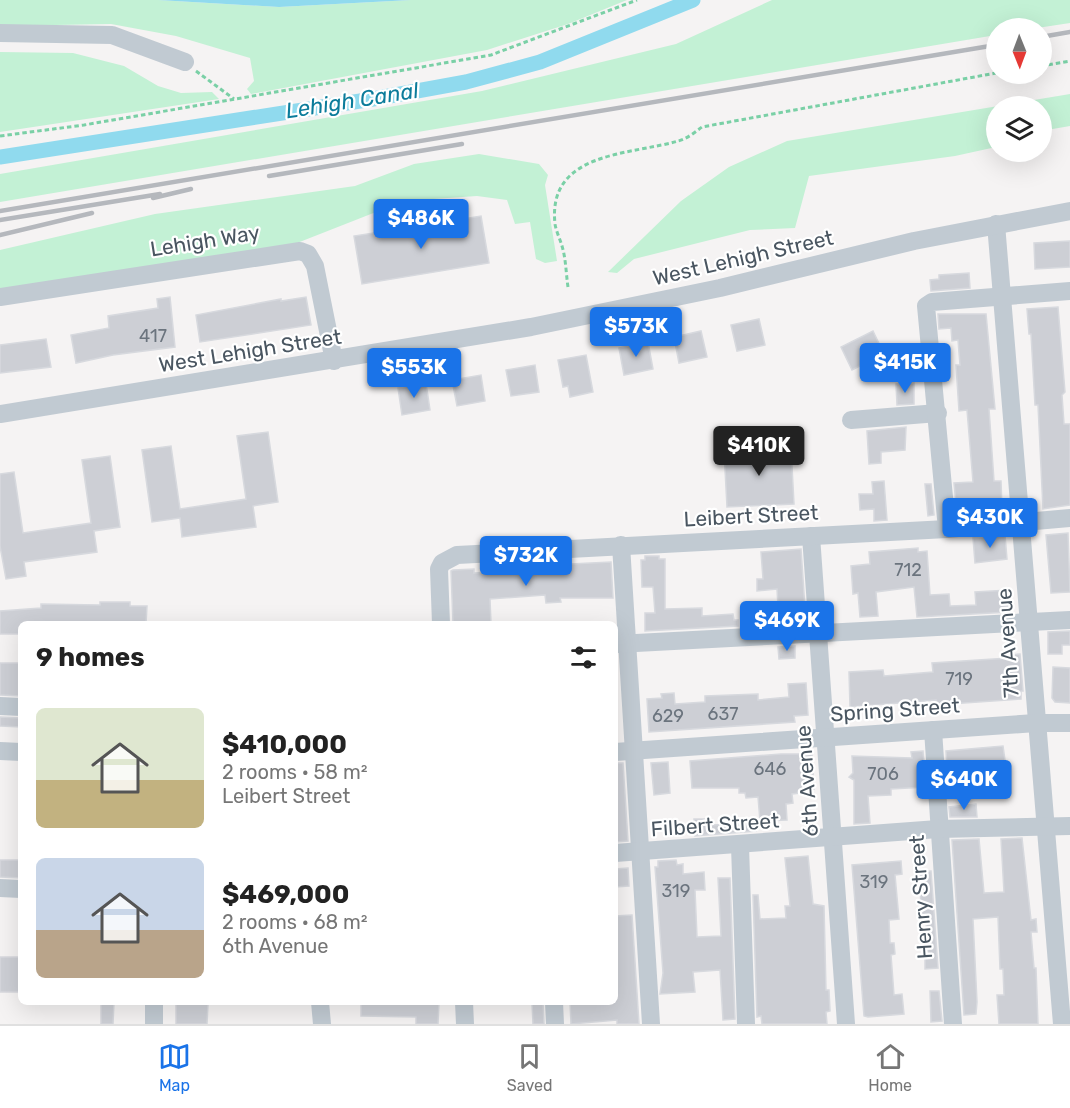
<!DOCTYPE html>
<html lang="en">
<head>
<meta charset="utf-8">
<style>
  :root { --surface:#fff; --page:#f6f6f6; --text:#222; --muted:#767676; --line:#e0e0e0; --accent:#1a73e8 }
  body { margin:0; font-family:Rubik,sans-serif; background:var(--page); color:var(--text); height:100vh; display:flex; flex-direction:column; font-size:22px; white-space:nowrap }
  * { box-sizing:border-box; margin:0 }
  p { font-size:20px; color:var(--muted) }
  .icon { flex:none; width:33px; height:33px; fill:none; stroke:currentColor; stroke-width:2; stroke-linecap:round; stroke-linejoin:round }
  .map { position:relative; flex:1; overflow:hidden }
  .drawer { position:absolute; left:18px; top:621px; width:600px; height:384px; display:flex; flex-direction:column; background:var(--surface); border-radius:9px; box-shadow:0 6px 24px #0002 }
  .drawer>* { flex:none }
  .needle { width:39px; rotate:179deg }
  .controls { position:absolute; left:986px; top:18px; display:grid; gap:12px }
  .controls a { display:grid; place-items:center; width:66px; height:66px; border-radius:50%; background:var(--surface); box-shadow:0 6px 24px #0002; font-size:30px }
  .price { position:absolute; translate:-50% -51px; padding:0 14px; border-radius:6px; background:var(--accent); color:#fff; font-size:20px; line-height:39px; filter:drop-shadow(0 2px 3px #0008) }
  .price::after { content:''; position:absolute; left:50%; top:36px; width:18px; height:14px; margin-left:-9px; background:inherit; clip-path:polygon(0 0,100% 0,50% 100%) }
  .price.on { background:#222; color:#fff }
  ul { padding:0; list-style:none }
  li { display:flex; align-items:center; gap:18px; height:150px; padding:0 18px }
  li span { display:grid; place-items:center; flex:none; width:168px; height:120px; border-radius:9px; color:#555 }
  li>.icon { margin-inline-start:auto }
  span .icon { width:72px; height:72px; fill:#fffc; stroke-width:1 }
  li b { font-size:26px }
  h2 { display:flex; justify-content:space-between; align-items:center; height:72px; padding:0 18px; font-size:26px }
  .menu { display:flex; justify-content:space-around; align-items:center; height:84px; border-top:2px solid var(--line); background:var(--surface); font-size:16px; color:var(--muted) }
  .menu a { display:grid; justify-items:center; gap:3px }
  .menu .on { color:var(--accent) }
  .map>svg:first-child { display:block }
  .green { fill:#c3f1d5 }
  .water { fill:#90daee }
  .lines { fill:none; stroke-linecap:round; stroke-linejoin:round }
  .canal { stroke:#90daee; stroke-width:15 }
  .building { fill:#cdcfd5; stroke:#d7d9de; stroke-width:1.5 }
  .path { stroke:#7ad0a6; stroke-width:3; stroke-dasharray:4.5 3; stroke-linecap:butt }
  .minor { stroke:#c1cad2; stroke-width:18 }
  .rail { stroke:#b5b8bd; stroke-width:4.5 }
  .labels { text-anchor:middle; stroke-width:4.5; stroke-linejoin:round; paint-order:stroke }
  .number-label { font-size:18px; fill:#6b747e }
  .street-label { font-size:21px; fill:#4a5661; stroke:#fff }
  .water-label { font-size:22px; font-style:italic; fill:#0c7c9b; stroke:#fff }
</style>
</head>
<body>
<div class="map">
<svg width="1070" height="1024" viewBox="0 0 1070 1024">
  <rect width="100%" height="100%" fill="#f5f3f3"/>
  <!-- green -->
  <g class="green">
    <path d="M0,0H158L279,7L411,0H627L568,24L487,50L251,94L247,89L254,81L250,58L176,36L111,24L0,26Z"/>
    <path d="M772,0H1070V23L1037,28H996V35L0,202V174L482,91L676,44Z"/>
    <path d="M0,52L73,53L124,66L158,86L181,93L212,92L219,99L0,132Z"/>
    <path d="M1070,94V126L1041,131V106H996V147L955,156L809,176L795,228L750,230L634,259L617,273L608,272L681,201L729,167L787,141Z"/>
    <path d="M479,154L539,164L548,175L545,185L557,261L545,263L536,259L530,222L515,224L507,200L477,196L404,201L292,245L0,290V250L155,214L355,186L414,164Z"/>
  </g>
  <!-- water -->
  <path class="water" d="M158,0H411L279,7Z"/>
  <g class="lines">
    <!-- canal -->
    <path class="canal" d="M0,157L373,99L466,82L540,62L693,0"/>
  </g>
  <!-- building -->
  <g class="building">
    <path d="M481,216L489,263L362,284L354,236Z"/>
    <path d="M1070,241V267L1035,269L1034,243Z"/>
    <path d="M969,273L970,288L931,291L930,280L939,279V275Z"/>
    <path d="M170,297L175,347L113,355L76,363L71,335L109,328L108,316L158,308L157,299Z"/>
    <path d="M306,297L311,325L200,342L196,315L281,299V301Z"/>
    <path d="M1058,307L1065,392L1062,395L1064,424H1070V505L1043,509L1038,405H1035L1031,334H1029L1027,309Z"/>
    <path d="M938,314H986L995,409H989L994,481H1001L1002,509L964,511V515H957L954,483L973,482L967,410L959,411L956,365H960L958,340L952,341L951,328L939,329Z"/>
    <path d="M759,319L765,345L737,351L731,325Z"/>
    <path d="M701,331L707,357L679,363L674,337Z"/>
    <path d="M873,331L884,354L852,370L841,347Z"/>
    <path d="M46,339L51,367L0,373V345Z"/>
    <path d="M648,342L653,369L624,375L619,348Z"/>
    <path d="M586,355L593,392L570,397L568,386L563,387L558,360Z"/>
    <path d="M535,365L539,392L511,396L506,370Z"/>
    <path d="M481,375L485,401L457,406L452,380Z"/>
    <path d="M426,383L430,410L402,415L398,388Z"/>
    <path d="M914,383V404L897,405L896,384Z"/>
    <path d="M906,427L905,450L881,452V463L869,464L867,431Z"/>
    <path d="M268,432L278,502L253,506L256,527L182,537L180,518L152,522L142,450L171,446L180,509L246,499L237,436Z"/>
    <path d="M791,447L794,504L727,507L724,450Z"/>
    <path d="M110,456L120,527L94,531L97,552L24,562L26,576L6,579L0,546V474L14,472L23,533L91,523L82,460Z"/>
    <path d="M884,481L887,520L874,521V509L860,510L859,494H873L872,482Z"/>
    <path d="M925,484H931L934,515L928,516Z"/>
    <path d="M1068,533L1070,592L1051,593L1046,535Z"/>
    <path d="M1005,535L1007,559L975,563L973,538Z"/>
    <path d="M918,548V552L927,551L930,595L949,594L950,606L976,605L975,592L1009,590L1010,612L917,617L914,587L876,592L878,616L860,617L858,593L853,594L851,566L870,564L869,552Z"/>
    <path d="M801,549L806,623L779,624L777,589L757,591V579H763L761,552Z"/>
    <path d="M645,556H659V559H665V609L702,608V616L733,614L734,620H738V626L645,631V613H655L653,587H642L641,560H645Z"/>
    <path d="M611,562L613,598H560L561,602L546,603L545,595L490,599L491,624H453L451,571L453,570L474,569V573L507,571L506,567Z"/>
    <path d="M100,602H130V606H147L146,624H21V634H0V611L41,608V604L100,605Z"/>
    <path d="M1070,631V645H1062V654H1048V632Z"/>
    <path d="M795,646V658L779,659L778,647Z"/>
    <path d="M1020,654L1023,691H1021V699L936,705V700L850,707L849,672L883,670L884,676L933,672L932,663L1009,658V655Z"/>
    <path d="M0,663H21V696L0,695Z"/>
    <path d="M1053,667L1070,668V703L1055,702L1052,698Z"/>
    <path d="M806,683L808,715L794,716L795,722L649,732L647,699L662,698L661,694L674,693L675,704L705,702V696L758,694V700L789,697L788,684Z"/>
    <path d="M0,717L21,718V727L0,726Z"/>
    <path d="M1003,746L1008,781L948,785L946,751Z"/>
    <path d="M923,751L926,787L891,789V795L868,796L870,823L854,824V780L849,777L853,773L852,756L912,758L911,752Z"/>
    <path d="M781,754H812L814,789H810V792L792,794L793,803L786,804L787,820L760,821L758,797L746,798L745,793H739V788H692L690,761Z"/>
    <path d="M668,762L670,793L654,795L651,763Z"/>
    <path d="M615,763H623L628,841L615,842Z"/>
    <path d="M976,804L977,817H950L949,807Z"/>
    <path d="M694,819H705V825L755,824L756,831L695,836Z"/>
    <path d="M1022,838L1031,920L1036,919L1037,932H1031L1034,968H1036L1038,1024H999L997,995H1004L1003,969H1000L998,917L973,919L977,1002L976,1014L964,1015L952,840L979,839L984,893L1004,892L1001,839Z"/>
    <path d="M808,856L813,904L824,906L826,990H829L830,1011L826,1012L827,1024H762L761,1016L757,1017L753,895H758L760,919L786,918L785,906H790L785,858Z"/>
    <path d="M0,860H21V878L0,877Z"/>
    <path d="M676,860L677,865L683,864V874L704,872L705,890H695L697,937L721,936L718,878H730L735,1019L723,1020L720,970L693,972L695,992L660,994L663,973L655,867H658V861Z"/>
    <path d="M901,861L902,874L895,875L899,919L889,920L890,943H894L895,954L891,955L894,995L902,994L904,1014L868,1017L864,1016L852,865Z"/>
    <path d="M628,868L629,886L615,887V869Z"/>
    <path d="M931,871L938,968L925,969V956H928L926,921H922L919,872Z"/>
    <path d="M632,915L639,1024H617V1020L571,1024L570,1002H615V916Z"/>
    <rect x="0" y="957" width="21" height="35"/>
    <path d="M930,991H939L942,1021L931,1022Z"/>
    <path d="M101,1002H114L113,1024H101Z"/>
    <path d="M176,1002L208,1004L207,1024H176Z"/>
    <path d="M361,1002H439L438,1024H416V1017L361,1016Z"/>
    <path d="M543,1002L544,1024H533L532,1003Z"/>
  </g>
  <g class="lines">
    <!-- path -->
    <g class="path">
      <path d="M1041,66L1070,61"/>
      <path d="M196,71L234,99"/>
      <path d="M0,136L84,125L491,55L637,0"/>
      <path d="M568,287C566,274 566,259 562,246C560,239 556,231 555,224C547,151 631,155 678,141C687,139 695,132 702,127L996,73"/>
    </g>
    <!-- minor -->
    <g class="minor">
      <path d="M0,33L112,35L185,62"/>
      <path d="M996,224L1062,1024"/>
      <path d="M0,297L300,251L308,254L315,266L334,361"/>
      <path d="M0,414L531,327L720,288L914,241L1070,211"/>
      <path d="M851,420L938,413"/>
      <path d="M947,529L926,306L932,302L1070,291"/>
      <path d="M811,536L846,1024"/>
      <path d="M621,545L651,1024"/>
      <path d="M441,624L439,569L442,563L457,555L947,529L1070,518"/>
      <path d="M617,644L1070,620"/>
      <path d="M0,706L21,707"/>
      <path d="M933,730L953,1024"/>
      <path d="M0,751L21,752"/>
      <path d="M615,752L1036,723H1070"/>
      <path d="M740,846L746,1024"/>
      <path d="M615,853L938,829L1070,826"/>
      <path d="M0,888L21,889"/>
      <path d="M320,1002L322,1024"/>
      <path d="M464,1002L465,1024"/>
      <path d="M554,1002L555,1024"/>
      <path d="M154,1024V1002"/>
    </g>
    <!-- rail -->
    <g class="rail">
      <path d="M1041,37L1070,32"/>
      <path d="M269,176L462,144"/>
      <path d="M153,198L191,189"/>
      <path d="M0,211L996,45"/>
      <path d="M0,220L160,194"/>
      <path d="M0,235L92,213"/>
    </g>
  </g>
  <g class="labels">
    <!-- number labels -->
    <g class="number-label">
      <text x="153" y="342">417</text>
      <text x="908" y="576">712</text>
      <text x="959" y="685">719</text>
      <text x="723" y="720">637</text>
      <text x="668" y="722">629</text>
      <text x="770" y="775">646</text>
      <text x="883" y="780">706</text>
      <text x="874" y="888">319</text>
      <text x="676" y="897">319</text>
    </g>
    <!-- street labels -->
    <g class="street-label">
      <text transform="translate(205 241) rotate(-9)" y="7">Lehigh Way</text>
      <text transform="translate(743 258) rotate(-13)" y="7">West Lehigh Street</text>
      <text transform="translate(250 351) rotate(-9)" y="7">West Lehigh Street</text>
      <text transform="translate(751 516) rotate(-3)" y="7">Leibert Street</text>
      <text transform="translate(1008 643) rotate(-94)" y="7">7th Avenue</text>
      <text transform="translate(895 710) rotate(-4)" y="7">Spring Street</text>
      <text transform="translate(807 781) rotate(-94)" y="7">6th Avenue</text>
      <text transform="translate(715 825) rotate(-4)" y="7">Filbert Street</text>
      <text transform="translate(921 897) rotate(-94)" y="7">Henry Street</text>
    </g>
    <!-- water labels -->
    <g class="water-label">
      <text transform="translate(352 100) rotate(-9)" y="8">Lehigh Canal</text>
    </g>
  </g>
</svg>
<div class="controls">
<a><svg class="needle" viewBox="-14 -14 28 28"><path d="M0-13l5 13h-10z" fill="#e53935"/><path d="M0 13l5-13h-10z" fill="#767676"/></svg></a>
<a><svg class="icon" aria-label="layers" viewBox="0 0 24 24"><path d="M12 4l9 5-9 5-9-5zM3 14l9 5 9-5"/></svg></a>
</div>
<b class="price" style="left:421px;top:250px">$486K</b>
<b class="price" style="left:636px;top:358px">$573K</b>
<b class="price" style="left:905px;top:394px">$415K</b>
<b class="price" style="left:414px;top:399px">$553K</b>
<b class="price on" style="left:759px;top:477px">$410K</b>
<b class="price" style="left:990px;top:549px">$430K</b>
<b class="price" style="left:526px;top:587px">$732K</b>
<b class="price" style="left:787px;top:652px">$469K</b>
<b class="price" style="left:964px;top:811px">$640K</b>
<section class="drawer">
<h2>9 homes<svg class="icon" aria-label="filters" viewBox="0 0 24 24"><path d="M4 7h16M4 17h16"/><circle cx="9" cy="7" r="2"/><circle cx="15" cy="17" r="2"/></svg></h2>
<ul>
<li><span style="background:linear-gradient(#dfe7d0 60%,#c2b280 0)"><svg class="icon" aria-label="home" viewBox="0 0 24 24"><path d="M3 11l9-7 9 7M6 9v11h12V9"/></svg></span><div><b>$410,000</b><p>2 rooms · 58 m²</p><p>Leibert Street</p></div></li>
<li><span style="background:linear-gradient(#c9d6e8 60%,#b9a48a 0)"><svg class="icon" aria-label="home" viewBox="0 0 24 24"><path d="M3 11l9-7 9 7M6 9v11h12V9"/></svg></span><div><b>$469,000</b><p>2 rooms · 68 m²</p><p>6th Avenue</p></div></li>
</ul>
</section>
</div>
<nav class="menu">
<a class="on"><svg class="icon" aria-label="map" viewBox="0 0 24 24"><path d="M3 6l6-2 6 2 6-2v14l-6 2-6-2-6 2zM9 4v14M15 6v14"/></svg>Map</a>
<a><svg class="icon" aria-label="saved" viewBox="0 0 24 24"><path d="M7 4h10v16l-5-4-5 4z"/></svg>Saved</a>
<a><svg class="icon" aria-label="home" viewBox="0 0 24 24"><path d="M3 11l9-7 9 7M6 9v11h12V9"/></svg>Home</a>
</nav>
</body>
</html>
